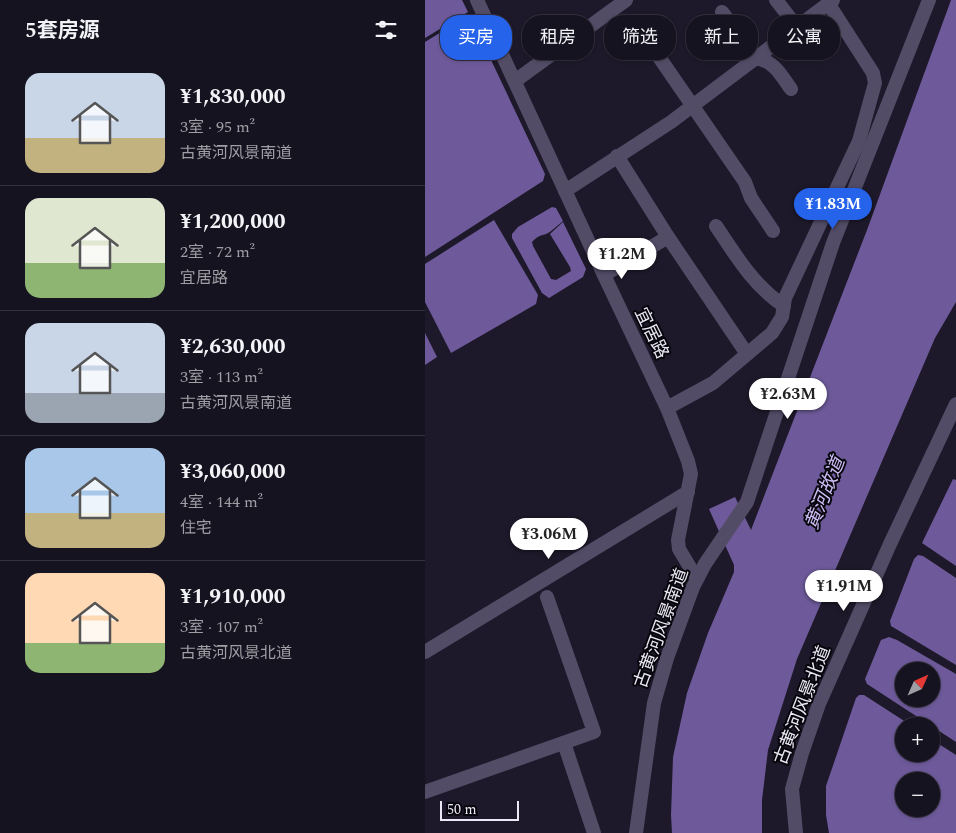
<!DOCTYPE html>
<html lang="zh">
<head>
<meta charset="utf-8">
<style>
  :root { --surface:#161320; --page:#1f1c29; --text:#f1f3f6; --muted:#9e9ea5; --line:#35323e; --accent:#2563eb }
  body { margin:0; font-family:Spectral,"Noto Sans SC",serif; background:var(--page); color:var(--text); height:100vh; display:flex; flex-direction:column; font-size:19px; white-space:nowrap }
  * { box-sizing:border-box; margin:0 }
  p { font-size:16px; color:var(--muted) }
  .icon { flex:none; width:28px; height:28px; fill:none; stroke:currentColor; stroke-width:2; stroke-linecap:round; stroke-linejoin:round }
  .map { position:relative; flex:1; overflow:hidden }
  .drawer { display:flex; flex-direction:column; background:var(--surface); width:425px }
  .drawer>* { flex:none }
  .banner { position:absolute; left:15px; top:15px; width:440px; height:45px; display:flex; gap:10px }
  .needle { width:32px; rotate:45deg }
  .fabs { position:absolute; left:470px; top:662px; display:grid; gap:10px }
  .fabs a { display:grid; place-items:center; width:45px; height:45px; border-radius:50%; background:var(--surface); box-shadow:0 1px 4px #0004,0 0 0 1px var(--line); font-size:25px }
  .scale { position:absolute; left:15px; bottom:12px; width:79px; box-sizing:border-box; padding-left:5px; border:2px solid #ebe8f5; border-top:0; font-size:14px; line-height:18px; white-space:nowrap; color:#ebe8f5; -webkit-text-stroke:4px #08060d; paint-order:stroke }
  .price { position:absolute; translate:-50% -42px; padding:0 11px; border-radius:18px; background:#fff; color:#222; font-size:16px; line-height:32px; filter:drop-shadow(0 1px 2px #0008) }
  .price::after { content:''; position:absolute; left:50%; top:30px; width:15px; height:11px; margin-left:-8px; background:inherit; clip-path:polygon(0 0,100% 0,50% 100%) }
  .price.on { background:var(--accent); color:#fff }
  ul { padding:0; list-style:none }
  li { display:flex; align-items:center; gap:15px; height:125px; padding:0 25px }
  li+li { border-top:1px solid var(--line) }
  li span { display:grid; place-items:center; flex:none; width:140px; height:100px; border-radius:15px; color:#555 }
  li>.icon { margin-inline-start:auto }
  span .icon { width:60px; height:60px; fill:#fffc; stroke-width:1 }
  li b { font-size:21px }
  h2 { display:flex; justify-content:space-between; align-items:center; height:60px; padding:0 25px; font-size:21px }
  .chip { padding:0 18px; border-radius:20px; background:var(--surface); box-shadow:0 1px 4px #0004,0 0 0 1px var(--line); font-size:18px; line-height:45px }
  .chip.on { background:var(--accent); color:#fff }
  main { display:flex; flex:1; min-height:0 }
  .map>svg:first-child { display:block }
  .water { fill:#6e5a9a; fill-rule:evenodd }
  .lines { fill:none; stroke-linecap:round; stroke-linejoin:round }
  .minor { stroke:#534c67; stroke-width:14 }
  .labels { text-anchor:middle; stroke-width:4; stroke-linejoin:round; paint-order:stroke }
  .street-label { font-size:18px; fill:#ebe8f5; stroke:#08060d }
  .water-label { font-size:19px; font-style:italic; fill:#ccbdf4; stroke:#08060d }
</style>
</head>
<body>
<main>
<section class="drawer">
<h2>5套房源<svg class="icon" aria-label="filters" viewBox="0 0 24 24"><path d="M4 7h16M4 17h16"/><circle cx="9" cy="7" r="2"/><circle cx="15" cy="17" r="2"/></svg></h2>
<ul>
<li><span style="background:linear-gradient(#c9d6e8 65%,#c2b280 0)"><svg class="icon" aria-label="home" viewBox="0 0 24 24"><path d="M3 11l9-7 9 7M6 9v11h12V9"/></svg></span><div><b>¥1,830,000</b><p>3室 · 95 m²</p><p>古黄河风景南道</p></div></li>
<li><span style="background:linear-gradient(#dfe7d0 65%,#8fb573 0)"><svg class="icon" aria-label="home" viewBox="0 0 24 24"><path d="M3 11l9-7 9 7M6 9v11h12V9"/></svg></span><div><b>¥1,200,000</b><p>2室 · 72 m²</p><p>宜居路</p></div></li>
<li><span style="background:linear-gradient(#c9d6e8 70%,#9aa5b1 0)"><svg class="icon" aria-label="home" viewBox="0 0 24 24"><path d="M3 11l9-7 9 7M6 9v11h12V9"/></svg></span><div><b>¥2,630,000</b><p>3室 · 113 m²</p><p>古黄河风景南道</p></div></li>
<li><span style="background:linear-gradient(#a9c7e8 65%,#c2b280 0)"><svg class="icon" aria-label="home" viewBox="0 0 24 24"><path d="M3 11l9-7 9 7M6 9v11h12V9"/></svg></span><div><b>¥3,060,000</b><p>4室 · 144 m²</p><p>住宅</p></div></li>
<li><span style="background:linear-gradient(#ffd9b3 70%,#8fb573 0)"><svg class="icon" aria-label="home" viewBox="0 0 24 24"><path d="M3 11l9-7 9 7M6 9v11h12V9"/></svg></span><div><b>¥1,910,000</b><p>3室 · 107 m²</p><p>古黄河风景北道</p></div></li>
</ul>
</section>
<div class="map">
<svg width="531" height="833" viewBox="0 0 531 833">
  <rect width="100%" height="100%" fill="#1e192a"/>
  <!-- water -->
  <g class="water">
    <path d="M0,0H37L43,12L0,38Z"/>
    <path d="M526,0H531V302L510,338L372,659L343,750L337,800V833H247L246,815L248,757L262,693L283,633L309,572V565L284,509L310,497L326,530L442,230Z"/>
    <path d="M39,18L44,19L48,22L120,174L118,181L0,257V42Z"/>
    <path d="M127,207L131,208L138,221C133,225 126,232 121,234C114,236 113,236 107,242L108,246L126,279L131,280L146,271L145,267L125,234L138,222L161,269L158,277L124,298L117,293L87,238V234L93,227Z"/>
    <path d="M69,220L113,295L111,304L26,353L0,302V264Z"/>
    <path d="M0,333L12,357L0,365Z"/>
    <path d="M528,479L531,480V566L497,543Z"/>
    <path d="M493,555L498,556L531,578V665L466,626L465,621L489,559Z"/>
    <path d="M464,637L472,640L531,674V742L442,684L440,679L456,640ZM479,671H506V699H479Z"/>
    <path d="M434,695H439L487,726H479V754H506V739L531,755V833H404L401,815V786L431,698ZM479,781H506V809H479Z"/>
  </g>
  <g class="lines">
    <!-- minor -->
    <g class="minor">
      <path d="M52,0L179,275L242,408L263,461L266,474L253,540L254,549L272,579"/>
      <path d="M351,0L372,27"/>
      <path d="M297,12L331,58C349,61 356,75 366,89"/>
      <path d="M234,57L320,182L326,198L348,231"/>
      <path d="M90,81L201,0"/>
      <path d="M192,156L243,237L322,354"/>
      <path d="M140,191L246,122L408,0"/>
      <path d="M291,226C311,256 329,286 359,306"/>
      <path d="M179,275L243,237"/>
      <path d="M242,408L288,383L347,333L357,317L360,298L434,141L450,83L448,73L403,3"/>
      <path d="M0,652L263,492"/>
      <path d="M139,743L169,833"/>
      <path d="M0,792L169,732L122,597"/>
      <path d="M211,833L229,703L242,658L268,587L280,564L322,502L408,243L504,0"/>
      <path d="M371,833L367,789L377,753L394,704L465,544L531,404"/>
    </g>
  </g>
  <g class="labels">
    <!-- street labels -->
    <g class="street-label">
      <text transform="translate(227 333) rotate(64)" y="6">宜居路</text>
      <text transform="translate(236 628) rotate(-70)" y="6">古黄河风景南道</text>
      <text transform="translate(377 705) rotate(-69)" y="6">古黄河风景北道</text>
    </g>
    <!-- water labels -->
    <g class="water-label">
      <text transform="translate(399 493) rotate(-68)" y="7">黄河故道</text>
    </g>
  </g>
</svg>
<div class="fabs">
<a><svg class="needle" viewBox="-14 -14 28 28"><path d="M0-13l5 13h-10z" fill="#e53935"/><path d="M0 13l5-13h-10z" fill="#9e9ea5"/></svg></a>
<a>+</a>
<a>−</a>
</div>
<div class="scale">50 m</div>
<b class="price on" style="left:408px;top:230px">¥1.83M</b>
<b class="price" style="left:197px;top:280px">¥1.2M</b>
<b class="price" style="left:363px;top:420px">¥2.63M</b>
<b class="price" style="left:124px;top:560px">¥3.06M</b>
<b class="price" style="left:419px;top:612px">¥1.91M</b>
<div class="banner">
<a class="chip on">买房</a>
<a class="chip">租房</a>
<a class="chip">筛选</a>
<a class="chip">新上</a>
<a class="chip">公寓</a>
</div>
</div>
</main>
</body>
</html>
